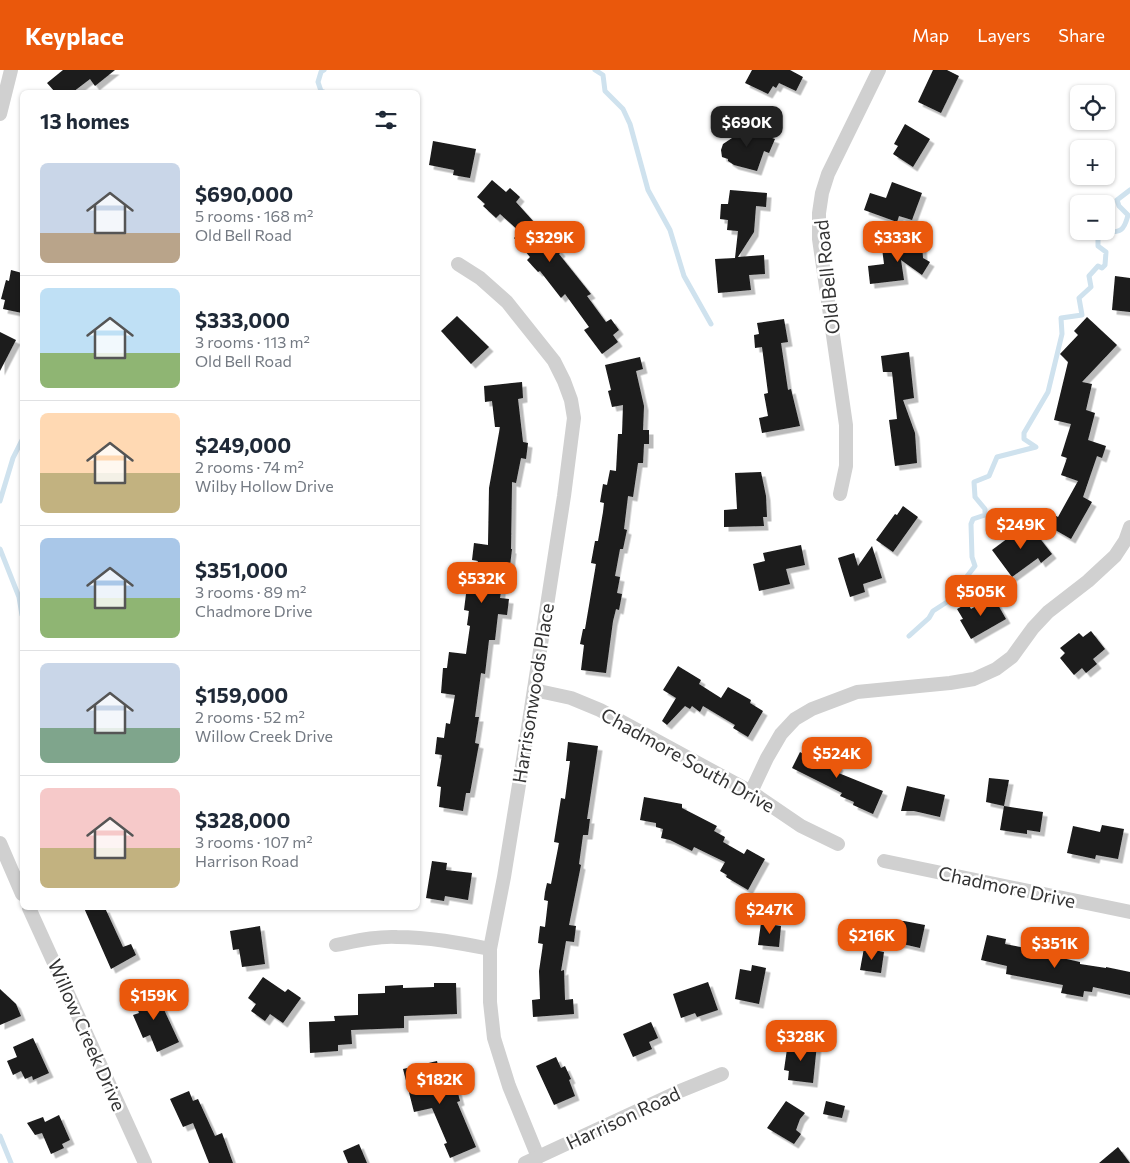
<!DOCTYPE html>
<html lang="en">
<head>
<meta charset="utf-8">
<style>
  :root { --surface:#fff; --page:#f2f2f3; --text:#1f2937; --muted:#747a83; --line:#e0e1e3; --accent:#ea580c }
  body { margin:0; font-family:Commissioner,sans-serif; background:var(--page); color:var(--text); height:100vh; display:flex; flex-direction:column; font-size:19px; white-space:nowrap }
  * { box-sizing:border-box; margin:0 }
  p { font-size:16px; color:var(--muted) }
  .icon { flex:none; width:28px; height:28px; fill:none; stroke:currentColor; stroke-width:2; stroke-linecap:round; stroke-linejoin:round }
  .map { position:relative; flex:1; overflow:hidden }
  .side { position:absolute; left:20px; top:20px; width:400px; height:820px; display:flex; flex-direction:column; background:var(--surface); border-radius:8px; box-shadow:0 1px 4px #0004 }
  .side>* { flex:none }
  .buttons { position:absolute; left:1070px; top:15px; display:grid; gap:10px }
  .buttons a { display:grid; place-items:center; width:45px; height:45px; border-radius:8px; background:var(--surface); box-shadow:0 1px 4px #0004; font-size:25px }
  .price { position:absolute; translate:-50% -42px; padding:0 11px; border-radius:10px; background:var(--accent); color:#fff; font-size:16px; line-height:32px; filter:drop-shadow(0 1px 2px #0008) }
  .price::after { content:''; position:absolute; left:50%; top:30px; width:15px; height:11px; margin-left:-8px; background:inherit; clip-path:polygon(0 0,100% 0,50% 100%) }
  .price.current { background:#222; color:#fff }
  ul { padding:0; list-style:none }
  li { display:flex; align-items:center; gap:15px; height:125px; padding:0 20px }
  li+li { border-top:1px solid var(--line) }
  li span { display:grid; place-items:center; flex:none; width:140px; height:100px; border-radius:8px; color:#555 }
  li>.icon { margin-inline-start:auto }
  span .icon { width:60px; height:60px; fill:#fffc; stroke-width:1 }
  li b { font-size:21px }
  h2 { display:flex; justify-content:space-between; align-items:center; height:60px; padding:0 20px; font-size:21px }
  header { display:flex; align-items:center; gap:30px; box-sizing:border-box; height:70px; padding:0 25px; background:var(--accent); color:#fff }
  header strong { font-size:24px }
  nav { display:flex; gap:28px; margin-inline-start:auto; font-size:18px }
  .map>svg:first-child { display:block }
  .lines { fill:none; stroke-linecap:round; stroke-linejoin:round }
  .stream { stroke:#cfe2ee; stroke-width:5 }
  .building { fill:#1a1a1a; filter:url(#shadow) }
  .street { stroke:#d0d0d0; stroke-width:14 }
  .labels { text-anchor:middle; stroke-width:5; stroke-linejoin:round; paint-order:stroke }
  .street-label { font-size:19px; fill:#333; stroke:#fff }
</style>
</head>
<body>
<header>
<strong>Keyplace</strong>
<nav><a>Map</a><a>Layers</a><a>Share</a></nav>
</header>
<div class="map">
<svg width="1130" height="1093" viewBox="0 0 1130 1093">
  <defs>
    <filter id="shadow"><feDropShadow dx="4.5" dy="4.5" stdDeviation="0" flood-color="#0004"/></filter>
  </defs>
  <rect width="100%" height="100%" fill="#fff"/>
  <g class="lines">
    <!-- stream -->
    <g class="stream">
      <path d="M324,0L321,2L318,12L321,21L324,22"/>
      <path d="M595,0L603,5L605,21L623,39L630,54L648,120L670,160L684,206L711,254"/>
      <path d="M0,431L13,388L22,370"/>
      <path d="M0,479L19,527L22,545"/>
      <path d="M909,566L929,548L933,541L947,532L975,496L972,487L971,454L973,449L985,445V439L975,427L974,412L989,406L997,387L1036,377L1024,369V363L1048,322L1062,264L1061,248L1082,245L1079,228L1091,217L1089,206L1098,196L1102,198L1105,195L1106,182L1098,176V163C1117,161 1123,166 1128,145L1119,136L1117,130L1130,120"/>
      <path d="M0,1066L11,1093"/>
    </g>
  </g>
  <!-- building -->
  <g class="building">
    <path d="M63,0H115L95,16L90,9L73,22H55L47,13Z"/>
    <path d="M752,0H790L803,7L796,21L779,13L776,18L773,16L768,24L745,13Z"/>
    <path d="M933,0H947L959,6L941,43L918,32Z"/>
    <path d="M905,54L930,69L913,97L893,84L898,76L894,74Z"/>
    <path d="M737,56L775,69L769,83L764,81L757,101L734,95L728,91V89L722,87L721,80L723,74L732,68Z"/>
    <path d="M433,71L476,79L470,108L453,105L454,100L429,95Z"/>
    <path d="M492,110L506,122L510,118L520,127L516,132L561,182L559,184L591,224L587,226L606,252L611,249L619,260L613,265L618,272L602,284L584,260L589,257L565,224L561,228L540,201L538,202L527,190L530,187L514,168L520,162L500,144L496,148L483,136L485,134L477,127Z"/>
    <path d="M892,112L922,123L912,150L899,146L897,152L864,140L870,123L886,128Z"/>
    <path d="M730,120L767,123L766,137L756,136L754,162L738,187L764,185L765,204L749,205L751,220L718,223L715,189L735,188L738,161L727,160L728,150L720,149L721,134H728Z"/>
    <path d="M922,173L923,188L930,192L922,205L901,190L904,210L870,214L868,196L884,194L882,178Z"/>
    <path d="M11,200L22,203V243L3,239L5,230L1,229L6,210L9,211Z"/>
    <path d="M1115,206L1130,208V242L1112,240Z"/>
    <path d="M457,246L489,277L471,294L441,261Z"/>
    <path d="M1087,247L1117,275L1082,312L1092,314L1086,340L1095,343L1088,370L1106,376L1102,388L1097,386L1083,427L1092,432L1071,469L1043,453L1049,442L1058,447L1078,411L1061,405L1067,388L1061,386L1071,354L1054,350L1068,292L1060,284L1078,265L1074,261Z"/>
    <path d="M784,249L788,272L781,273L788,320L791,319L800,356L762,363L759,348L768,346L764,324L768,323L762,277L755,278L754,265L759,264L757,253Z"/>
    <path d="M0,262L16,270L0,301Z"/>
    <path d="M909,282L914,328L903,330L915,363L917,393L895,396L889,350L897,349L892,302H883L881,286Z"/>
    <path d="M640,287L643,299L636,301L644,336L643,360H649V374H644L643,393H638L633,427L628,426L624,459L627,460L623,479H620L615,506L620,507L617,523L622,524L619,540L616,539L613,551L606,603L581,600L584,575L580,574L583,559H585L596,494L591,493L595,471H598L603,442L604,433L600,432L603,414L607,415L610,400L616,401L618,364H622L623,335L612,337L608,321L611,320L605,295Z"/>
    <path d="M522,312L523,328L518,329L523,372L528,373L526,389L521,388L516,413L512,412L511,479H512L510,496L505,495L500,528L509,529L507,545L498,544L495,570H489L485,604L481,603L475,647H479L475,673L479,674L470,723H466L463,741L439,737L441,717L437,716L442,685L435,684L437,667L444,668L446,653L450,654L455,625L441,623L443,598H447L449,582L466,584L470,556L467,555L469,541L464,540L466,524H473L478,491L472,490L474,473L488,475L489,418L500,357H495L492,331L485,332L484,316Z"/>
    <path d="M761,402L766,426L767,447H763L764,456L724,457V440L737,439L735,403Z"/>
    <path d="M903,436L918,447L893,482L876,470L895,444L897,445Z"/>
    <path d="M1028,453L1052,484L1041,493L1038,488L1012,507L992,480Z"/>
    <path d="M801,475L805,495L786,499L790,514L759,521L753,494L765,491L763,483Z"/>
    <path d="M872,476L882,508L863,514L865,522L850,527L838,488L854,483L858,496Z"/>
    <path d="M993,526L1006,549L971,569L960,550L963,549L957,539L968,533L971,539Z"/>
    <path d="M1091,561L1105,579L1093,589L1097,594L1086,603L1082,598L1074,605L1060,588L1065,583L1060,578L1079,563L1083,567Z"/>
    <path d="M678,596L701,610L699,614L721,628L728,617L751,630L750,633L763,641L748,667L733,658L735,655L703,636L700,642L692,636L690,639L685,636L667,655L662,651L676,628L663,620Z"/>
    <path d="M568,672L598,676L587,749H590L588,765H583L579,794L581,795L569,855L576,856L574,872L566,871L561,901L564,900L565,930L573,929L574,944L533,947L532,930L540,929L539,901L543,874L538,873L540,856L545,857L548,831L544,830L545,822L547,813L551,814L559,773L554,772L561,728L565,729L570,691H566Z"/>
    <path d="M810,674L826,682L823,689L839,696L836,702L883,721L873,744L853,735L854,732L840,726L842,723L792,698L800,682L805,685Z"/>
    <path d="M989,708L1009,710L1004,736L986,732Z"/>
    <path d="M907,716L945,725L940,747L914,741H901Z"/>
    <path d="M644,727L682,734V738L717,756L714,761L725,767L723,772L744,784L747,779L765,789L748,820L726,807L727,805L720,801L725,792L694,777L692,781L670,770L661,768L663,759L656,757V753L640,750Z"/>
    <path d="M1004,736L1043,742L1040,762L1027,760V764L1000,760Z"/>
    <path d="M1102,755L1124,759L1118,789L1096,785L1095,789L1067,783L1073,756L1100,762Z"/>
    <path d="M432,791L447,793L446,800L472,803L468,830L445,826L444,831L426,828Z"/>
    <path d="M84,838H105L123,877L131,874L136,885L111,899Z"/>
    <path d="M886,850L904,851L925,855L920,878L881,869Z"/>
    <path d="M761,853L781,856L779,877L758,875Z"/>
    <path d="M260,856L265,894L242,897L239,879L233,880L230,861Z"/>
    <path d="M987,865L1006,869L1005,874L1062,885V888L1080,892V894L1106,898V897L1130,902V925L1093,917L1092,922L1084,921L1083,927L1061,923L1063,915L1006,904L1007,896L981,890Z"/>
    <path d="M864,878L884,882L881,903L860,900Z"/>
    <path d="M752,895L766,898L759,934L735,929L740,899L751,901Z"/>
    <path d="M263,907L285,922L288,919L301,928L283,953L270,944L265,951L251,941L256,934L248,928Z"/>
    <path d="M708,912L718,940L697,947L695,943L681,948L673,924Z"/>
    <path d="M434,913H456L457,944L404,946V958L351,960L352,974L338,975V981L310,983L309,952L335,951L334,946L358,945V924L385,923V916L403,915V918L434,917Z"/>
    <path d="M154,918L179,972L157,982L150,965L143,968L133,945L139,943L133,928Z"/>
    <path d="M0,919L16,934L21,946L0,955Z"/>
    <path d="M651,952L658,968L649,972L652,979L633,987L623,964Z"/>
    <path d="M33,968L49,1003L33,1010L32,1006L25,1009L21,1001L13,1005L7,991L17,987L13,977Z"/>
    <path d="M792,971L817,974L813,1013L788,1010L789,1001L784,1000L787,979H791Z"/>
    <path d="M556,987L561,998L565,996L571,1009L569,1010L575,1026L554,1035L536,996Z"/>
    <path d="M437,991L443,1016L455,1012L460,1031L457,1032L476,1077L450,1088L444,1074L447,1073L432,1038L414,1042L403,999Z"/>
    <path d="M189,1021L193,1031L198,1029L215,1066L222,1063L233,1093H209L193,1053L183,1057L170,1029Z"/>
    <path d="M786,1031L805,1043L800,1049L796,1060L801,1064L794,1074L767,1058Z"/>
    <path d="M826,1031L845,1036L842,1048L823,1044Z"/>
    <path d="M59,1045L70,1070L62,1074L64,1078L51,1084L42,1063L35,1065L27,1053L43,1047L45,1052Z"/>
    <path d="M359,1074L367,1093H348L343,1081Z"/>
    <path d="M1118,1077L1130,1093H1099Z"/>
  </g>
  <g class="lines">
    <!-- street -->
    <g class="street">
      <path d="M0,44L11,0"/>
      <path d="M458,194L480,208L507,232L554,291L564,311L571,330L574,348L564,426L523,690L504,807L490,879V932L494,968L509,1016L538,1087"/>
      <path d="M840,424L846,396V355L819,169V143L822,123L828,104L879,0"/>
      <path d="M534,620L571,628L600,640L751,722L801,756L838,774"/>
      <path d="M751,722L767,688L781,664L795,649L812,639L857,622L950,613L974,609L996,599L1012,587L1033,558L1048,542L1088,511L1115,486L1125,471L1130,457"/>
      <path d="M0,773L22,824"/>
      <path d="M884,791L1130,842"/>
      <path d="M29,838L145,1093"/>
      <path d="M336,875C356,871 376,866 397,867C429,867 460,873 490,879"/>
      <path d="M525,1093L680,1021L722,1004"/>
    </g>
  </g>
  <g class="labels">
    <!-- street labels -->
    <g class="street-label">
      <text transform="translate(827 207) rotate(-96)" y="7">Old Bell Road</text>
      <text transform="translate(533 623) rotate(-81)" y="7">Harrisonwoods Place</text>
      <text transform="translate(688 690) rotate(29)" y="7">Chadmore South Drive</text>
      <text transform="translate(1007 817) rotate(12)" y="7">Chadmore Drive</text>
      <text transform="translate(87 965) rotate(66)" y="7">Willow Creek Drive</text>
      <text transform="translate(623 1048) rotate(-25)" y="7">Harrison Road</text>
    </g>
  </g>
</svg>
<div class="buttons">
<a><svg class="icon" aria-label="locate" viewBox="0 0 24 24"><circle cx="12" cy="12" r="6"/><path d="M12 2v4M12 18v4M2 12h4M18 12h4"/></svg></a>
<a>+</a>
<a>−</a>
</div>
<b class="price current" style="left:747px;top:78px">$690K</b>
<b class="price" style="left:550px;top:193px">$329K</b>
<b class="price" style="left:898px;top:193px">$333K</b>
<b class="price" style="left:1021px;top:480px">$249K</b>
<b class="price" style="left:482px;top:534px">$532K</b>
<b class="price" style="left:981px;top:547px">$505K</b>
<b class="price" style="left:837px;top:709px">$524K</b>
<b class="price" style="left:770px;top:865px">$247K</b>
<b class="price" style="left:872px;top:891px">$216K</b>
<b class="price" style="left:1055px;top:899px">$351K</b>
<b class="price" style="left:154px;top:951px">$159K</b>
<b class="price" style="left:801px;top:992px">$328K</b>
<b class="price" style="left:440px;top:1035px">$182K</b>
<section class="side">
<h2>13 homes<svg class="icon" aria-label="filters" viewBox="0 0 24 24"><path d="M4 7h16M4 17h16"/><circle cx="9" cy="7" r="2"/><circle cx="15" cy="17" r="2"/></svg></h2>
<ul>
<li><span style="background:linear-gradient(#c9d6e8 70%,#b9a48a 0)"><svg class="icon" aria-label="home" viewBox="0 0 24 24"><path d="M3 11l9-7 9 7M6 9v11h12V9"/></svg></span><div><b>$690,000</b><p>5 rooms · 168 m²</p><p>Old Bell Road</p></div></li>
<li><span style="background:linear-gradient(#bfe0f5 65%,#8fb573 0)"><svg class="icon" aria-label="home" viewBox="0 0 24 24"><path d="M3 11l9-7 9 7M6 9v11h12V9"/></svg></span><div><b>$333,000</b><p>3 rooms · 113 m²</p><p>Old Bell Road</p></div></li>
<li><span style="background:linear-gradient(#ffd9b3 60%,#c2b280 0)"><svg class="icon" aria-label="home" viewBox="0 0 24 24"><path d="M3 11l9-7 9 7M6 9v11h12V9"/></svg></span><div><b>$249,000</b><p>2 rooms · 74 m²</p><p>Wilby Hollow Drive</p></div></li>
<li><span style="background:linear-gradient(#a9c7e8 60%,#8fb573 0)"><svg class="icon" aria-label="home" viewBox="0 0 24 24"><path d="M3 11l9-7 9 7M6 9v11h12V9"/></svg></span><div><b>$351,000</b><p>3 rooms · 89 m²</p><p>Chadmore Drive</p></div></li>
<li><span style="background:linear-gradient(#c9d6e8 65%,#7fa58c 0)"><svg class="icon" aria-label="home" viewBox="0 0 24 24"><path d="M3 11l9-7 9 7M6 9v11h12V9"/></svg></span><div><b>$159,000</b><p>2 rooms · 52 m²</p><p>Willow Creek Drive</p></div></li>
<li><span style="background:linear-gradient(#f6c9c9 60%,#c2b280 0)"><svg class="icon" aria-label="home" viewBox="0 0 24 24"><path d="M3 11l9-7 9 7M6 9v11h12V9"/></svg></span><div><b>$328,000</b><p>3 rooms · 107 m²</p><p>Harrison Road</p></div></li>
</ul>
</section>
</div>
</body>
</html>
